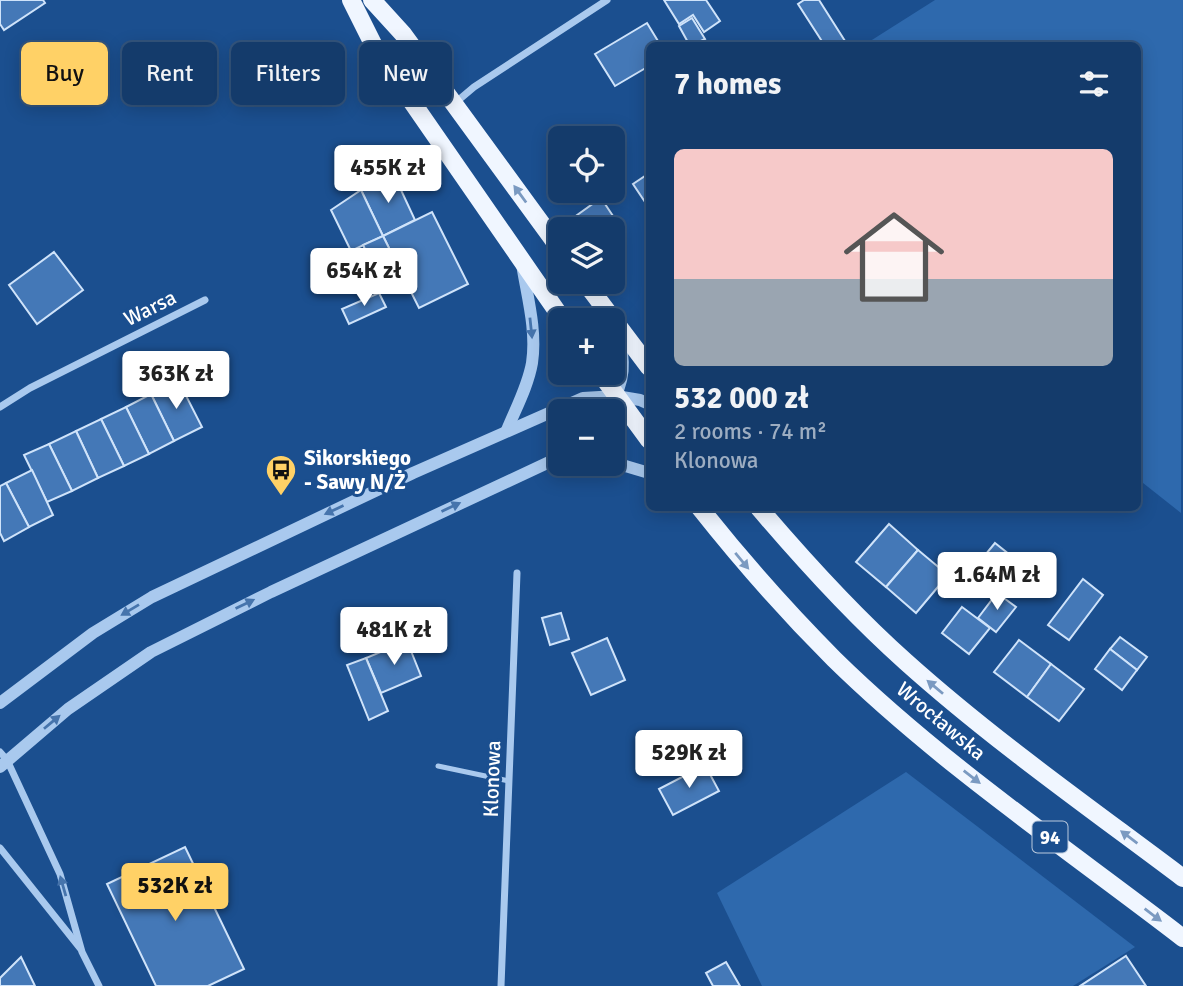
<!DOCTYPE html>
<html lang="en">
<head>
<meta charset="utf-8">
<style>
  :root { --surface:#143b6b; --page:#1d4271; --text:#f1f3f6; --muted:#9dadc1; --line:#33557e; --accent:#ffd166 }
  body { margin:0; font-family:Signika,sans-serif; background:var(--page); color:var(--text); height:100vh; display:flex; flex-direction:column; font-size:26px; white-space:nowrap }
  * { box-sizing:border-box; margin:0 }
  p { font-size:23px; color:var(--muted) }
  .icon { flex:none; width:38px; height:38px; fill:none; stroke:currentColor; stroke-width:2; stroke-linecap:round; stroke-linejoin:round }
  .map { position:relative; flex:1; overflow:hidden }
  .drawer { position:absolute; left:646px; top:42px; width:495px; height:469px; display:flex; flex-direction:column; background:var(--surface); border-radius:10px; box-shadow:0 4px 18px #0003,0 0 0 2px var(--line) }
  .drawer>* { flex:none }
  .banner { position:absolute; left:21px; top:42px; width:520px; height:63px; display:flex; gap:14px }
  .tools { position:absolute; left:548px; top:126px; display:grid; gap:14px }
  .tools a { display:grid; place-items:center; width:77px; height:77px; border-radius:10px; background:var(--surface); box-shadow:0 4px 18px #0003,0 0 0 2px var(--line); font-size:35px }
  .price { position:absolute; translate:-50% -60px; padding:0 16px; border-radius:7px; background:#fff; color:#222; font-size:23px; line-height:46px; filter:drop-shadow(0 2px 4px #0008) }
  .price::after { content:''; position:absolute; left:50%; top:42px; width:21px; height:16px; margin-left:-10px; background:inherit; clip-path:polygon(0 0,100% 0,50% 100%) }
  .price.current { background:var(--accent); color:#111 }
  ul { padding:0; list-style:none }
  li { display:grid; align-content:center; gap:14px; height:371px; padding:0 28px }
  li span { display:grid; place-items:center; height:217px; border-radius:10px; color:#555 }
  li>.icon { margin-inline-start:auto }
  span .icon { width:126px; height:126px; fill:#fffc; stroke-width:1 }
  li b { font-size:30px }
  h2 { display:flex; justify-content:space-between; align-items:center; height:84px; padding:0 28px; font-size:30px }
  .pill { padding:0 24px; border-radius:10px; background:var(--surface); box-shadow:0 4px 18px #0003,0 0 0 2px var(--line); font-size:24px; line-height:63px }
  .pill.current { background:var(--accent); color:#111 }
  .map>svg:first-child { display:block }
  .green { fill:#2e69ad }
  .building { fill:#4478b7; stroke:#cfe3fa; stroke-width:2 }
  .lines { fill:none; stroke-linecap:round; stroke-linejoin:round }
  .service { stroke:#a9c9ee; stroke-width:5 }
  .minor { stroke:#a9c9ee; stroke-width:7 }
  .tertiary { stroke:#a9c9ee; stroke-width:12 }
  .primary { stroke:#f0f6ff; stroke-width:18 }
  .oneway { fill:#7b9ac1 }
  .oneway2 { fill:#4674ac }
  .labels { text-anchor:middle; stroke-width:6; stroke-linejoin:round; paint-order:stroke }
  .shield { fill:#1b4f8f; stroke:#bbcadd; stroke-width:2 }
  .shield-label { font-size:19px; font-weight:bold; fill:#fff }
  .street-label { font-size:21px; fill:#fff; stroke:#1b4f8f }
  .poi-label { font-size:21px; font-weight:bold; fill:#fff; stroke:#1b4f8f; text-anchor:start }
</style>
</head>
<body>
<div class="map">
<svg width="1183" height="986" viewBox="0 0 1183 986">
  <rect width="100%" height="100%" fill="#1b4f8f"/>
  <!-- green -->
  <g class="green">
    <path d="M935,0H1183L1181,513L1138,479V46L864,45Z"/>
    <path d="M906,772L1135,947L1073,986H762L717,893Z"/>
  </g>
  <!-- building -->
  <g class="building">
    <path d="M0,0H43L45,3L4,30L0,24Z"/>
    <path d="M664,0H706L720,21L704,32L693,15L679,24Z"/>
    <path d="M804,0H819L845,41L838,46H825L798,4Z"/>
    <path d="M692,18L705,39L690,46L679,26Z"/>
    <path d="M647,23L661,46H649V66L615,86L595,54Z"/>
    <path d="M648,174L649,176V208L633,184Z"/>
    <path d="M394,175L415,220L383,236L361,190Z"/>
    <path d="M361,190L383,236L351,251L331,210Z"/>
    <path d="M601,198L623,231L612,239V229H581L573,218Z"/>
    <path d="M432,212L468,284L419,308L383,236Z"/>
    <path d="M383,236L399,268L379,278L363,245Z"/>
    <path d="M54,252L83,290L37,324L9,285Z"/>
    <path d="M379,293L386,307L349,324L342,309Z"/>
    <path d="M178,380L202,427L174,441L151,394Z"/>
    <path d="M151,394L174,441L149,454L126,407Z"/>
    <path d="M126,407L149,454L124,466L101,419Z"/>
    <path d="M101,419L124,466L98,478L76,431Z"/>
    <path d="M76,431L98,478L72,491L49,444Z"/>
    <path d="M49,444L72,491L47,502L24,455Z"/>
    <path d="M32,470L53,515L29,527L6,483Z"/>
    <path d="M6,483L29,527L4,541L0,533V486Z"/>
    <path d="M889,524L918,550L886,587L856,562Z"/>
    <path d="M995,543L1010,555L982,589L967,577Z"/>
    <path d="M918,550L948,575L916,613L886,587Z"/>
    <path d="M1083,579L1103,595L1069,640L1048,625Z"/>
    <path d="M997,593L1016,607L996,632L978,618Z"/>
    <path d="M962,607L990,628L969,654L942,633Z"/>
    <path d="M561,613L569,639L550,645L542,618Z"/>
    <path d="M1120,637L1147,657L1137,670L1110,649Z"/>
    <path d="M607,638L625,680L591,695L572,653Z"/>
    <path d="M1019,640L1051,664L1027,697L994,672Z"/>
    <path d="M407,641L421,676L381,693L366,658Z"/>
    <path d="M1110,649L1137,670L1122,690L1095,669Z"/>
    <path d="M366,658L388,711L369,720L347,665Z"/>
    <path d="M1051,664L1084,689L1059,721L1027,697Z"/>
    <path d="M705,765L719,791L673,815L659,789Z"/>
    <path d="M185,847L244,969L208,986H156L107,884Z"/>
    <path d="M1126,956L1146,986H1080Z"/>
    <path d="M21,957L35,986H0V978Z"/>
    <path d="M726,962L740,986H713L706,973Z"/>
  </g>
  <g class="lines">
    <!-- service -->
    <path class="service" d="M438,766L509,781"/>
    <!-- minor -->
    <g class="minor">
      <path d="M455,103L474,87L607,0"/>
      <path d="M0,407L30,388L205,300"/>
      <path d="M0,752L7,760L60,874L82,952L99,986"/>
      <path d="M0,848L80,948"/>
      <path d="M501,986L517,573"/>
    </g>
    <!-- tertiary -->
    <g class="tertiary">
      <path d="M608,411C626,380 626,362 617,328"/>
      <path d="M507,430C516,408 528,386 532,363C537,330 527,296 522,264"/>
      <path d="M612,462L649,473"/>
      <path d="M0,703L93,633L152,597L413,473L583,398L616,396L640,400L649,404"/>
      <path d="M0,767L68,709L151,652L271,592L560,457"/>
    </g>
    <!-- primary -->
    <g class="primary">
      <path d="M351,0L376,50L563,320"/>
      <path d="M372,0L403,34L560,249"/>
      <path d="M585,282L649,367"/>
      <path d="M600,373L649,440"/>
      <path d="M700,508C742,561 786,611 834,659C939,762 1066,848 1183,938"/>
      <path d="M759,508C805,562 852,614 906,662C993,740 1090,808 1183,878"/>
    </g>
  </g>
  <!-- one-way arrows -->
  <defs><path id="oneway-solid" d="M-6-.8H1V-3.2L6.5 0L1 3.2V.8H-6Z" transform="scale(1.75)"/></defs>
  <g class="oneway">
    <use href="#oneway-solid" transform="translate(520 194) rotate(-126)"/>
    <use href="#oneway-solid" transform="translate(742 561) rotate(50)"/>
    <use href="#oneway-solid" transform="translate(935 687) rotate(-140)"/>
    <use href="#oneway-solid" transform="translate(972 777) rotate(38)"/>
    <use href="#oneway-solid" transform="translate(1129 837) rotate(-143)"/>
    <use href="#oneway-solid" transform="translate(1153 915) rotate(37)"/>
  </g>
  <g class="oneway2">
    <use href="#oneway-solid" transform="translate(531 328) rotate(84)"/>
    <use href="#oneway-solid" transform="translate(451 507) rotate(-25)"/>
    <use href="#oneway-solid" transform="translate(334 510) rotate(155)"/>
    <use href="#oneway-solid" transform="translate(245 604) rotate(-26)"/>
    <use href="#oneway-solid" transform="translate(130 610) rotate(149)"/>
    <use href="#oneway-solid" transform="translate(52 722) rotate(-40)"/>
    <use href="#oneway-solid" transform="translate(63 886) rotate(-106)"/>
  </g>
  <!-- icons -->
  <defs>
    <g id="bus-pin" transform="scale(1.575)"><path d="M0 17L-7.5 6A9.5 9.5 0 1 1 7.5 6Z" fill="#ffd166" stroke="#1b4f8f"/><path d="M-5-6H5V4H4V6H2V4H-2V6H-4V4H-5ZM-3.5-4V0h7V-4ZM-3.5 1.2v1.5H-2V1.2ZM2 1.2v1.5H3.5V1.2Z" fill="#111"/></g>
  </defs>
  <g fill-rule="evenodd">
    <use href="#bus-pin" x="281" y="470"/>
  </g>
  <g class="labels">
    <!-- shield labels -->
    <rect class="shield" x="1032.5" y="821.5" width="35" height="31" rx="5"/>
    <g class="shield-label">
      <text x="1050" y="844">94</text>
    </g>
    <!-- street labels -->
    <g class="street-label">
      <text transform="translate(150 308) rotate(-26)" y="7">Warsa</text>
      <text transform="translate(941 721) rotate(40)" y="7">Wrocławska</text>
      <text transform="translate(492 779) rotate(-88)" y="7">Klonowa</text>
    </g>
    <!-- poi labels -->
    <g class="poi-label">
      <text x="304" y="465">Sikorskiego<tspan x="304" dy="24">- Sawy N/Ż</tspan></text>
    </g>
  </g>
</svg>
<div class="tools">
<a><svg class="icon" aria-label="locate" viewBox="0 0 24 24"><circle cx="12" cy="12" r="6"/><path d="M12 2v4M12 18v4M2 12h4M18 12h4"/></svg></a>
<a><svg class="icon" aria-label="layers" viewBox="0 0 24 24"><path d="M12 4l9 5-9 5-9-5zM3 14l9 5 9-5"/></svg></a>
<a>+</a>
<a>−</a>
</div>
<b class="price" style="left:388px;top:205px">455K zł</b>
<b class="price" style="left:364px;top:308px">654K zł</b>
<b class="price" style="left:176px;top:411px">363K zł</b>
<b class="price" style="left:997px;top:612px">1.64M zł</b>
<b class="price" style="left:394px;top:667px">481K zł</b>
<b class="price" style="left:689px;top:790px">529K zł</b>
<b class="price current" style="left:175px;top:923px">532K zł</b>
<div class="banner">
<a class="pill current">Buy</a>
<a class="pill">Rent</a>
<a class="pill">Filters</a>
<a class="pill">New</a>
</div>
<section class="drawer">
<h2>7 homes<svg class="icon" aria-label="filters" viewBox="0 0 24 24"><path d="M4 7h16M4 17h16"/><circle cx="9" cy="7" r="2"/><circle cx="15" cy="17" r="2"/></svg></h2>
<ul>
<li><span style="background:linear-gradient(#f6c9c9 60%,#9aa5b1 0)"><svg class="icon" aria-label="home" viewBox="0 0 24 24"><path d="M3 11l9-7 9 7M6 9v11h12V9"/></svg></span><div><b>532 000 zł</b><p>2 rooms · 74 m²</p><p>Klonowa</p></div></li>
</ul>
</section>
</div>
</body>
</html>
